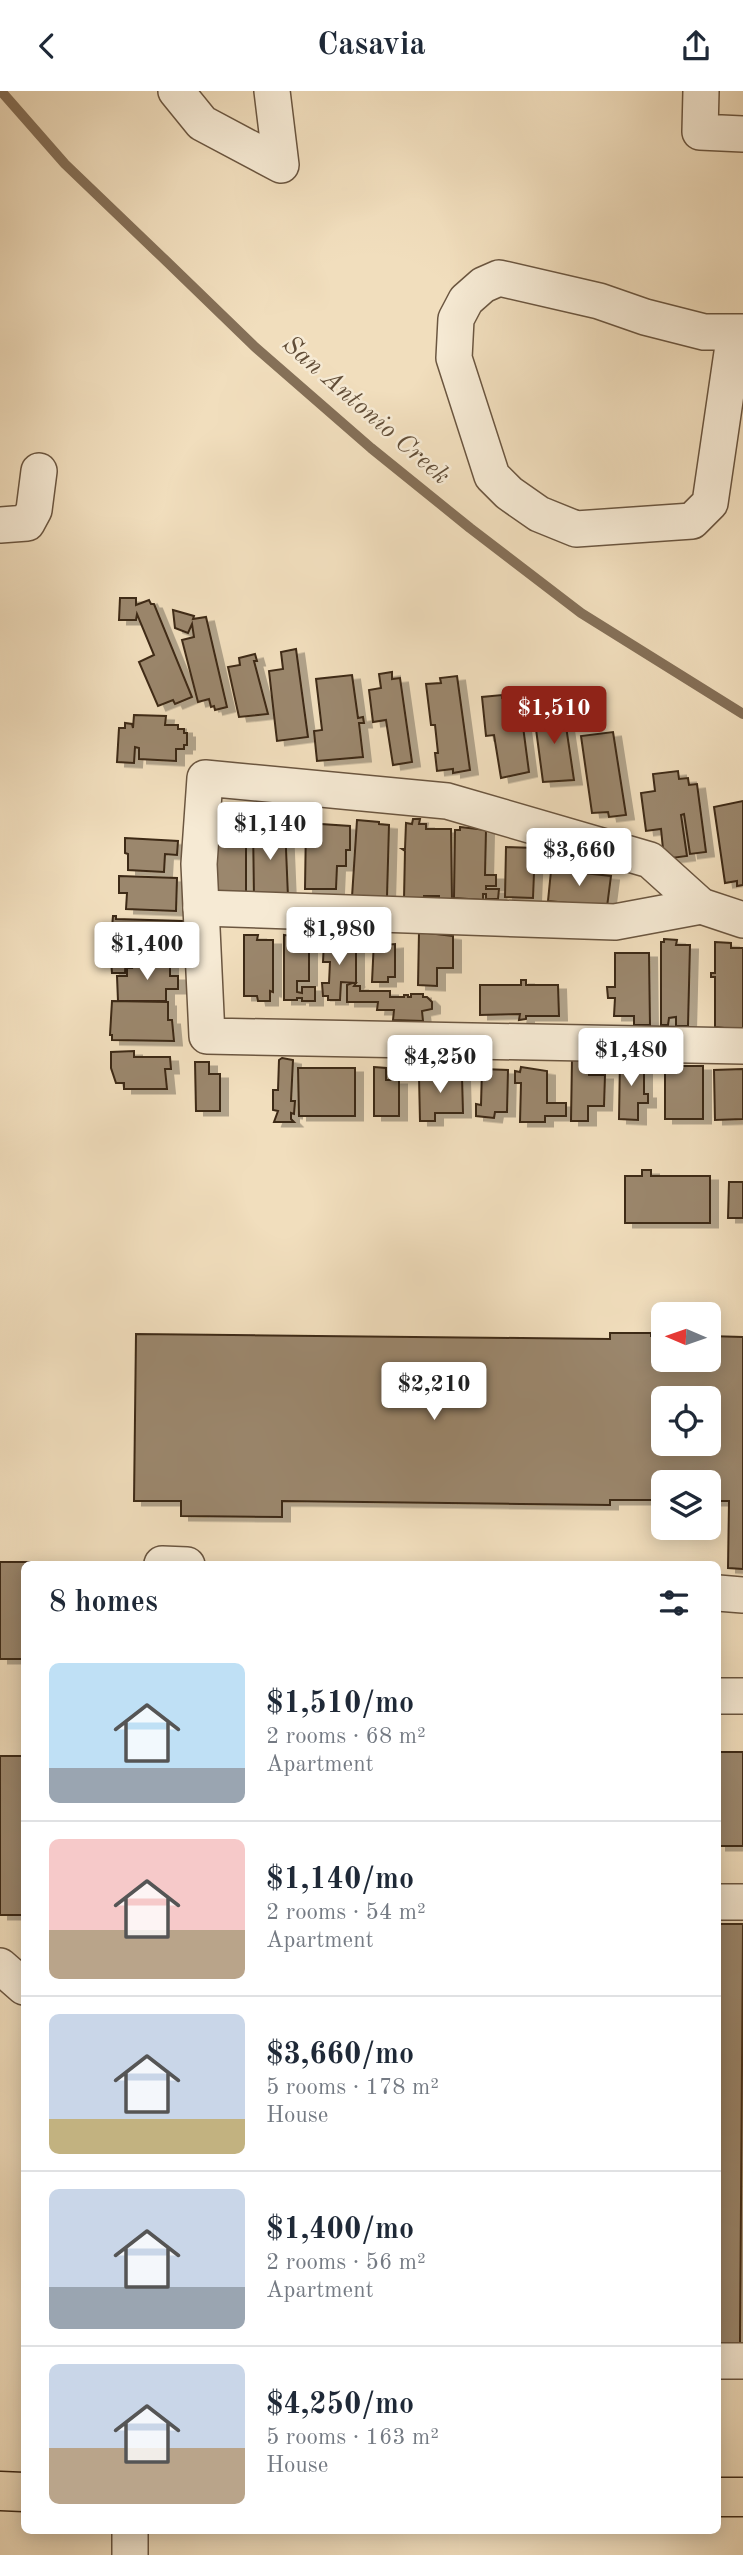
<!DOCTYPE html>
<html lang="en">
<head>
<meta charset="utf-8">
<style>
  :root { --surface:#fff; --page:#f2f2f3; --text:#1f2937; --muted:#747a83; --line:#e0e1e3; --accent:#8f2418 }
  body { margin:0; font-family:"Old Standard TT",serif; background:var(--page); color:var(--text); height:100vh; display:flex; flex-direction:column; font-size:26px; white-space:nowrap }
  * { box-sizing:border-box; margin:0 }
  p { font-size:23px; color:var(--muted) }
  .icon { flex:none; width:38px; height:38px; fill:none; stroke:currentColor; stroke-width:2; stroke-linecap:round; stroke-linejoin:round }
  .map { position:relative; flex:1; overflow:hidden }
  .details { position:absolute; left:21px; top:1470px; width:700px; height:973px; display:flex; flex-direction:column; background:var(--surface); border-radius:10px; box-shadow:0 4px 18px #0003 }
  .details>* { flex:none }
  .needle { width:46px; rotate:272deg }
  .tools { position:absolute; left:651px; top:1211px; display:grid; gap:14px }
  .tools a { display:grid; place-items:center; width:70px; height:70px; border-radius:10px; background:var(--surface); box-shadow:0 4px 18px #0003; font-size:35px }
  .price { position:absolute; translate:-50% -60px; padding:0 16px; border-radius:7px; background:#fff; color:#222; font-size:23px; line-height:46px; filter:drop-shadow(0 2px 4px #0008) }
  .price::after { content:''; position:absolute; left:50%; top:42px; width:21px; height:16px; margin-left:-10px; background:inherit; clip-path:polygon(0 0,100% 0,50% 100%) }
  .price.active { background:var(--accent); color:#fff }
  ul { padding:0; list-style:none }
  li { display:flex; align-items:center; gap:21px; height:175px; padding:0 28px }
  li+li { border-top:2px solid var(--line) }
  li span { display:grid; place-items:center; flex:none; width:196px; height:140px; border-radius:10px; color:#555 }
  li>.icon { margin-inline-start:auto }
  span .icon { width:84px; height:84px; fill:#fffc; stroke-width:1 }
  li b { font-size:30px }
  h2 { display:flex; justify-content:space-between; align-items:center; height:84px; padding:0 28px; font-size:30px }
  header { display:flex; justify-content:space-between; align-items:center; height:91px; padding:0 28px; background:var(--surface); font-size:32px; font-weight:800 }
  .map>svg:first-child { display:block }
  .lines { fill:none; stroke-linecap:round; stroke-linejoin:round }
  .stream { stroke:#857058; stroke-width:10 }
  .building { fill:#9b876d; stroke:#3e2916; stroke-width:2; fill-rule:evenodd; filter:url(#shadow) }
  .minor-casing { stroke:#6b5640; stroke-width:38 }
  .major-casing { stroke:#3e2916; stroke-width:41 }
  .minor { stroke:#f6ead4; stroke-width:35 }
  .major { stroke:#f1debd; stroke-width:38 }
  .labels { text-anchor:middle; stroke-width:5; stroke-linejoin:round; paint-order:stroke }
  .water-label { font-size:26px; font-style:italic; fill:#614d37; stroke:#f6ead4 }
</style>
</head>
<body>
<header><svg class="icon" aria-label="back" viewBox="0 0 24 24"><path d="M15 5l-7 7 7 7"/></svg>Casavia<svg class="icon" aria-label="share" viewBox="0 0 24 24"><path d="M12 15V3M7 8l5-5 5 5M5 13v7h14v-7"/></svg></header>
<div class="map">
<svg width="743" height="2464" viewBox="0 0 743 2464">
  <defs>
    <filter id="shadow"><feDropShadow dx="8" dy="4.5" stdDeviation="0" flood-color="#0004"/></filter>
  </defs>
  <rect width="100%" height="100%" fill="#f1debd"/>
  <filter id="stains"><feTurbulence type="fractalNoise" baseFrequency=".00286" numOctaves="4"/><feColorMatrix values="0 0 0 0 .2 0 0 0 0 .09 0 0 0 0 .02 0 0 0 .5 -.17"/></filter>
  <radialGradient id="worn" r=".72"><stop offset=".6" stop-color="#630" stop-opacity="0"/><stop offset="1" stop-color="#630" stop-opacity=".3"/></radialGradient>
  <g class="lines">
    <!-- stream -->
    <path class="stream" d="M1,0L65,73L162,166L255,256L371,357L470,437L581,522L743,623"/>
  </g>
  <!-- building -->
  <g class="building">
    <path d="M120,507H136V514L149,509L151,513H154L192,606L175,613L173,609L158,615L139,571L154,564L137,523L136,529H119Z"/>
    <path d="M173,519L194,525L193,528L206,526L227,616L215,619L214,615L211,616L209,608L198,611L182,549L194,546L192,533L188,542L175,537Z"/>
    <path d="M296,558L308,646L277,650L269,580L283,578L281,561Z"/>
    <path d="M255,563L257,570H254L268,623L239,626L228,576L240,574L239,567Z"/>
    <path d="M392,581V588L400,587L412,671L393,674L386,629L373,631L369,599L381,597L379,583Z"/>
    <path d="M352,584L358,627L363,626L364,632H359L363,666L317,670L314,640L322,639L316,588Z"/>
    <path d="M457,585L470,679L453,682V678L437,680L435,662H438L435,634H431L426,593L441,592L440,587Z"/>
    <path d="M502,604V607L519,605L529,681L501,687L494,644L486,645L482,606Z"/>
    <path d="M563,615L574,689L543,691L534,623L540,622L541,626L549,625L548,617Z"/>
    <path d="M134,624L166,625L165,634H178V638H184V642H187V654H184V658H176V670L139,668V657L135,656L134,672L117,671L119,637H125V632L132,633L133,637Z"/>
    <path d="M613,641L626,724L609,726L608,721L592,722L581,645Z"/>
    <path d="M678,680L679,688L688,687L689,694L697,693L706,761L690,763L684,723L681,724L687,765L664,768L661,738L646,740L641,702L655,700L653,683Z"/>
    <path d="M743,710V794L737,795V790L725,792L714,716Z"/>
    <path d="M413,728H420L419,733H426V738H451L452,810L439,809V805H424V808H404L405,760L402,758H405L406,732L412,733Z"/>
    <path d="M357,729L379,731V733L389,734L387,806H352Z"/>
    <path d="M217,731L246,733V802L217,800Z"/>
    <path d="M269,732L268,734H285L288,806L254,808L253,733Z"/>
    <path d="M306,732L350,735V759H346V775H337L336,798H305Z"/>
    <path d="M460,736L486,739L485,784H496V795H486V798H499L498,808H486V803H483V809L454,807L455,739H460Z"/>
    <path d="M125,747L178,750L177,764L165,763L164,781L128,779V763L125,762Z"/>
    <path d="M506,756L535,757L533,807L505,806Z"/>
    <path d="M557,773L567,774L566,780L611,785L607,816L548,810L551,780H557Z"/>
    <path d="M119,785L177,787L176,820L126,818L127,802H119Z"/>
    <path d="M113,825H116V828L182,830L181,844H186L185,856L151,857V864L148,863V866L126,865L125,882H112L110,858Z"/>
    <path d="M419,841L453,845V877H437V895L418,894Z"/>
    <path d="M244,844H258L257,849H273V901L270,900V910H258L257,905H244Z"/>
    <path d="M284,844L309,847V890H297V901L302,902V896H315V910H302V907H297V909H284Z"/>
    <path d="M664,848L677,849L676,854H690L688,935H676V926L669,927L668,934H661V851H664Z"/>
    <path d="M374,849H386V854L395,853V886H388V891H372Z"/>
    <path d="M324,850H343V853H356V892L341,891L340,909H328V905H323L322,892H329L330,871H323Z"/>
    <path d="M715,851L731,852V857H743V939L715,936V886H711V882H715Z"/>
    <path d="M615,862H649L650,934H634V925H614L615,907H608L607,896H615Z"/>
    <path d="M147,868V871L166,869V872H170V885H178V898H166V910H118L117,885H127V877H132L131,872H141V869Z"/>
    <path d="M521,889H526V894H558L559,925H526V928L519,929L520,923L480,924V894H521Z"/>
    <path d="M352,892H356L354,895H360V900H390V906H404V904H408V906H411V903H423V906H427L432,911V918L422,920L423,930L393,929L394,919H377L378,911H347V894Z"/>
    <path d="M112,910L168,911V929H172L174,950L112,949V944H110Z"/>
    <path d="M134,960V966H170L171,978H165L167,998H124V992H116L111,977V961Z"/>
    <path d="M282,967L293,969L291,1010H295L294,1023L291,1022V1028L294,1031H274L278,1020L273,1019V999H278L279,969Z"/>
    <path d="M572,968H589V984H605L604,1015H588V1030H571Z"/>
    <path d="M620,968H639V971H644V1003H648V1012H638V1029L619,1028Z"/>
    <path d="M195,971H209V983H220V1020H196Z"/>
    <rect x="665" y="975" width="38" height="53"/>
    <path d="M374,976L386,977V989H399V1025H374Z"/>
    <path d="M446,976V985H462L463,1022H435V1030H420L419,985H434V977Z"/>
    <path d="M521,976L547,980V1012H566V1025H545V1031H520L521,992H515V980L520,981Z"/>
    <path d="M298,977H355V1025H299Z"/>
    <path d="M482,978L508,979L507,1021H495L494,1027L476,1025V1013L481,1014Z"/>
    <path d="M743,978V1028L715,1029L714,979Z"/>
    <path d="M642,1079H651V1085H710V1132H625V1085H642Z"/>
    <path d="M729,1091H743V1127H728Z"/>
    <path d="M610,1242H651V1245H663V1269H709V1245L743,1246V1478L728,1477L729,1410H709V1391H663V1409H610V1414L282,1410V1426L181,1425V1410H134L136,1243L610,1248ZM663,1307H709V1353H663Z"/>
    <path d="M0,1471H83V1474H24V1568H0Z"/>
    <rect x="718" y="1661" width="25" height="94"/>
    <rect x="0" y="1665" width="24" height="159"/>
    <path d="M718,1833H743L740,2252H718Z"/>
  </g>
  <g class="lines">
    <!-- minor casing -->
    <g class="minor-casing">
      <g id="minor">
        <path d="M176,0L202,32L281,74L272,0"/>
        <path d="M701,0L700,41L743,43"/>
        <path d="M735,241L710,412L692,430L576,438L539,423L509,402L492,385L454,267L456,228L466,209L483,194L499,187L599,210L645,226L704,241H743"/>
        <path d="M0,434L27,432L34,419L39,380"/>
        <path d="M201,817L615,831L701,815"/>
        <path d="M743,829L701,815L650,769L447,710L205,687L199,773L207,945L743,955"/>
        <path d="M162,1473L187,1474"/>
        <path d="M718,1502L743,1504"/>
        <path d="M718,1605H743"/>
        <path d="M718,1811H743"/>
        <path d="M0,1875L24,1896"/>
        <path d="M718,2270H743"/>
        <path d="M130,2464V2440"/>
      </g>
    </g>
    <!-- major casing -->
    <g class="major-casing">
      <g id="major">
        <path d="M0,2400L24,2401"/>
        <path d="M718,2406H743"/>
      </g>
    </g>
    <!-- minor -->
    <use href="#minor" class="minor"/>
    <!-- major -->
    <use href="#major" class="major"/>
  </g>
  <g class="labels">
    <!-- water labels -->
    <g class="water-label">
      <text transform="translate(367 318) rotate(41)" y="9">San Antonio Creek</text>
    </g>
  </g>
  <rect width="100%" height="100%" filter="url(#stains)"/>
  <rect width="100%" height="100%" fill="url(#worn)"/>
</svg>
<div class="tools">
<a><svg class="needle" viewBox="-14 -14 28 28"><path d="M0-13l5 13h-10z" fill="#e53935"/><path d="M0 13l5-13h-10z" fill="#747a83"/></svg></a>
<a><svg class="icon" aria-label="locate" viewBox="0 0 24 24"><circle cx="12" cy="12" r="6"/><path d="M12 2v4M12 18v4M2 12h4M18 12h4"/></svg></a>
<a><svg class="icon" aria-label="layers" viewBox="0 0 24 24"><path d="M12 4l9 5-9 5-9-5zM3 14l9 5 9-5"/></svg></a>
</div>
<b class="price active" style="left:554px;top:655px">$1,510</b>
<b class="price" style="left:270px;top:771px">$1,140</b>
<b class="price" style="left:579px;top:797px">$3,660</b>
<b class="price" style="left:339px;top:876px">$1,980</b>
<b class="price" style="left:147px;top:891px">$1,400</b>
<b class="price" style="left:631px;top:997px">$1,480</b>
<b class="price" style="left:440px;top:1004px">$4,250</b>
<b class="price" style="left:434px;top:1331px">$2,210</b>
<section class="details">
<h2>8 homes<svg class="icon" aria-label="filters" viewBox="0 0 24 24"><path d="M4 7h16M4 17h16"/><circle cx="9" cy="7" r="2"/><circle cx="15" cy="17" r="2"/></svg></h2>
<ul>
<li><span style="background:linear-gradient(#bfe0f5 75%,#9aa5b1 0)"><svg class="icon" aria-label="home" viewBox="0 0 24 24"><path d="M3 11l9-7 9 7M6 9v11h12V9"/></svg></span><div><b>$1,510/mo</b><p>2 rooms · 68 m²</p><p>Apartment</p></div></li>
<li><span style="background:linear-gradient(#f6c9c9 65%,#b9a48a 0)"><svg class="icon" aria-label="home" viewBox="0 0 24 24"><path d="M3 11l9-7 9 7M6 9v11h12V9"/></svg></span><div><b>$1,140/mo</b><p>2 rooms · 54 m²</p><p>Apartment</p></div></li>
<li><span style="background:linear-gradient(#c9d6e8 75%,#c2b280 0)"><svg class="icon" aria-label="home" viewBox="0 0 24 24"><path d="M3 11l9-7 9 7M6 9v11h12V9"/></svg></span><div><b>$3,660/mo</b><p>5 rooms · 178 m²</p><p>House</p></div></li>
<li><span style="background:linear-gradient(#c9d6e8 70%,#9aa5b1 0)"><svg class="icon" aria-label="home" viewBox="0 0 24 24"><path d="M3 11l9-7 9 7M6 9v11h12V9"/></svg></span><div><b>$1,400/mo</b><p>2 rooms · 56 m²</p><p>Apartment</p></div></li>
<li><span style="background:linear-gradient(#c9d6e8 60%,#b9a48a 0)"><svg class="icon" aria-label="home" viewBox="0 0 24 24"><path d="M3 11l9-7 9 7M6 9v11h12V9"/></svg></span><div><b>$4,250/mo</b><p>5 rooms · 163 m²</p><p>House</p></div></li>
</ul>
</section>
</div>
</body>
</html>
